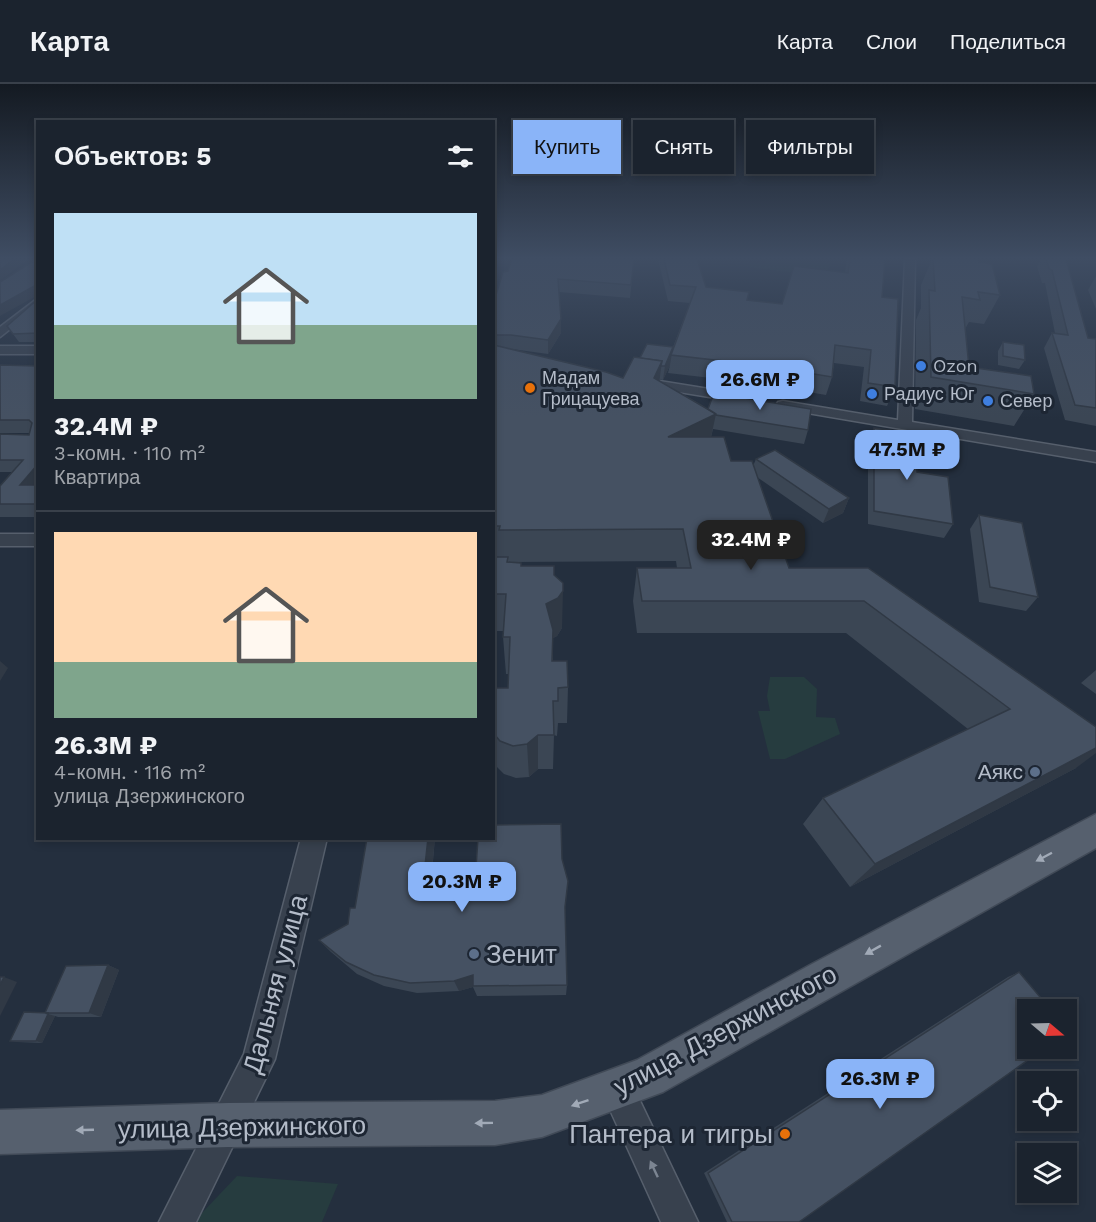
<!DOCTYPE html>
<html lang="ru">
<head>
<meta charset="utf-8">
<style>
  :root { --surface:#1b232e; --page:#282f3a; --text:#f1f3f6; --muted:#a0a4aa; --line:#39404a; --accent:#8ab4f8 }
  body { margin:0; font-family:"Work Sans",sans-serif; background:var(--page); color:var(--text); height:100vh; display:flex; flex-direction:column; font-size:22px; white-space:nowrap }
  * { box-sizing:border-box; margin:0 }
  p { font-size:20px; color:var(--muted) }
  .icon { flex:none; width:33px; height:33px; fill:none; stroke:currentColor; stroke-width:2; stroke-linecap:round; stroke-linejoin:round }
  .map { position:relative; flex:1; overflow:hidden }
  .sheet { position:absolute; left:36px; top:36px; width:459px; height:720px; display:flex; flex-direction:column; background:var(--surface); border-radius:0px; box-shadow:0 3px 9px #0003,0 0 0 2px var(--line) }
  .sheet>* { flex:none }
  .top-card { position:absolute; left:513px; top:36px; width:492px; height:54px; display:flex; gap:12px }
  .needle { width:39px; rotate:109deg }
  .buttons { position:absolute; left:1017px; top:915px; display:grid; gap:12px }
  .buttons a { display:grid; place-items:center; width:60px; height:60px; border-radius:0px; background:var(--surface); box-shadow:0 3px 9px #0003,0 0 0 2px var(--line); font-size:30px }
  .price { position:absolute; translate:-50% -51px; padding:0 14px; border-radius:12px; background:var(--accent); color:#111; font-size:20px; line-height:39px; filter:drop-shadow(0 2px 3px #0008) }
  .price::after { content:''; position:absolute; left:50%; top:36px; width:18px; height:14px; margin-left:-9px; background:inherit; clip-path:polygon(0 0,100% 0,50% 100%) }
  .price.selected { background:#222; color:#fff }
  ul { padding:0; list-style:none }
  li { display:grid; align-content:center; gap:12px; height:318px; padding:0 18px }
  li+li { border-top:2px solid var(--line) }
  li span { display:grid; place-items:center; height:186px; border-radius:0px; color:#555 }
  li>.icon { margin-inline-start:auto }
  span .icon { width:108px; height:108px; fill:#fffc; stroke-width:1 }
  li b { font-size:26px }
  h2 { display:flex; justify-content:space-between; align-items:center; height:72px; padding:0 18px; font-size:26px }
  .chip { padding:0 21px; border-radius:0px; background:var(--surface); box-shadow:0 3px 9px #0003,0 0 0 2px var(--line); font-size:21px; line-height:54px }
  .chip.selected { background:var(--accent); color:#111 }
  header { display:flex; align-items:center; gap:36px; box-sizing:border-box; height:84px; padding:0 30px; background:var(--surface); border-bottom:2px solid var(--line) }
  header strong { font-size:28px }
  nav { display:flex; gap:33px; margin-inline-start:auto; font-size:21px }
  .map>svg:first-child { display:block }
  .green { fill:#263c3f }
  .lines { fill:none; stroke-linecap:round; stroke-linejoin:round }
  .minor-casing { stroke:#565f6c; stroke-width:3 }
  .major-casing { stroke:#414a57; stroke-width:3 }
  .minor { fill:#38414e; fill-rule:evenodd }
  .major { fill:#56606e; fill-rule:evenodd }
  .wall { fill:#3b4654 }
  .shaded-wall { fill:#303945 }
  .building { fill:#455162; stroke:#303945; stroke-width:1.5 }
  .oneway { fill:#a1aab7 }
  .oneway2 { fill:#7c8592 }
  .shop-dot { fill:#3f7fe0; stroke:#1d2633; stroke-width:2 }
  .food-dot { fill:#e8710a; stroke:#1d2633; stroke-width:2 }
  .service-dot { fill:#5c6f8a; stroke:#1d2633; stroke-width:2 }
  .labels { text-anchor:middle; stroke-width:6; stroke-linejoin:round; paint-order:stroke }
  .far-poi-label { font-size:18px; fill:#b4bcc9; stroke:#1d2633; text-anchor:start }
  .poi-label { font-size:21px; fill:#b4bcc9; stroke:#1d2633; text-anchor:end }
  .near-poi-label { font-size:26px; fill:#b4bcc9; stroke:#1d2633; text-anchor:start }
  .near-street-label { font-size:26px; fill:#b4bcc9; stroke:#1d2633 }
</style>
</head>
<body>
<header>
<strong>Карта</strong>
<nav><a>Карта</a><a>Слои</a><a>Поделиться</a></nav>
</header>
<div class="map">
<svg width="1096" height="1138" viewBox="0 0 1096 1138">
  <rect width="100%" height="100%" fill="#242f3e"/>
  <!-- green -->
  <g class="green">
    <path d="M767,175L830,179L827,193L749,183L750,178L765,180Z"/>
    <path d="M770,593H804L817,605L816,633L835,634L840,650L785,675H770L758,627H770L767,612Z"/>
    <path d="M237,1092L338,1100L322,1138H197L201,1130Z"/>
  </g>
  <g class="lines">
    <!-- minor casing -->
    <g class="minor-casing">
      <g id="minor">
        <path d="M905,175H915L912,338L1096,368V378L778,324L776,321L778,318L783,317L898,336Z"/>
        <path d="M38,214V223L0,253V243Z"/>
        <rect x="0" y="262" width="38" height="8"/>
        <path d="M641,294L740,310L747,314L740,318L636,301L634,298Z"/>
        <rect x="0" y="450" width="38" height="12"/>
        <path d="M301,754H327L275,975L196,1138H159L244,970Z"/>
        <path d="M617,990L629,994L698,1138H661L601,1006L605,994Z"/>
      </g>
    </g>
    <!-- major casing -->
    <g class="major-casing">
      <path id="major" d="M1096,730V764L663,1008L542,1053L495,1061L228,1063L0,1070V1026L228,1019L495,1017L542,1011L637,976L810,881Z"/>
    </g>
    <!-- minor -->
    <use href="#minor" class="minor"/>
    <!-- major -->
    <use href="#major" class="major"/>
  </g>
  <!-- wall -->
  <g class="wall">
    <path d="M634,175L630,214L559,208L561,235V249L548,270L512,265L623,294L640,274L673,263L690,219L668,217L658,175H697L706,203L747,216L782,220L845,189L847,175H885L882,213L895,303L887,322L860,317L864,283L834,279L832,293L826,311L754,299L668,289L670,281L663,296L659,295V296L708,325L808,346L804,360L713,345L711,353L731,377L753,382L756,375L849,414L843,429L823,439L757,393L789,484H868L1076,684L850,803L803,740L823,714L968,645L846,549H637L633,517L637,484H677L676,477L512,478L521,482L554,491L562,544L557,552L553,554V577L568,603L567,639H558L557,652L554,651L553,685H538L529,693L516,694L504,690L497,683L494,666V604H508V590H506L503,553V547H494V211H496L508,187Z"/>
    <path d="M932,175H978L979,178L1000,211L984,240L969,238L965,245L969,283L1034,310L1014,342L915,325L916,236L921,224V201Z"/>
    <path d="M1041,175H1066L1088,254L1096,255V342L1065,336L1044,264L1052,249H1055L1045,199H1042L1037,182Z"/>
    <path d="M1096,192V225L1088,206Z"/>
    <path d="M38,215V258H19L7,242Z"/>
    <path d="M1003,258L1025,276L1019,285L998,281V267Z"/>
    <path d="M0,281L38,282V433H0V402L12,388H0V350L29,351L30,349H0Z"/>
    <path d="M874,344L917,388L953,440L944,454L868,440V357Z"/>
    <path d="M979,431L1038,513L1026,527L979,518L970,445Z"/>
    <path d="M1096,586V610L1081,599Z"/>
    <path d="M367,754H435L431,800L475,799L562,775L565,827L567,901L566,911L477,912L473,903L459,907L417,909L384,902L357,890L331,868L319,856L348,840L355,824Z"/>
    <path d="M108,881L119,886L101,933H58L55,932L42,959L17,958L10,957Z"/>
    <path d="M1019,888L799,1138H727L704,1089L1008,893Z"/>
  </g>
  <!-- shaded-wall -->
  <g class="shaded-wall">
    <path d="M14,175H28L0,197V186Z"/>
    <path d="M38,200V211L0,232V221Z"/>
    <path d="M561,235V249L548,270V256Z"/>
    <path d="M673,263L670,281L663,296L665,282Z"/>
    <path d="M662,277L658,308L654,294Z"/>
    <path d="M716,330L709,362L668,353Z"/>
    <path d="M38,380V404L20,401Z"/>
    <path d="M849,414L843,429L823,439L829,425Z"/>
    <path d="M563,507L562,544L557,552L553,554L546,520Z"/>
    <path d="M0,577L8,584L0,597Z"/>
    <path d="M538,651V685L529,693L527,660Z"/>
    <path d="M1096,664V669L1076,684L850,803L875,780Z"/>
    <path d="M428,754H435L429,815L423,800Z"/>
    <path d="M108,881L119,886L101,933L89,929Z"/>
    <path d="M473,891V903L459,907L454,897Z"/>
    <path d="M4,893L17,898L0,932V901Z"/>
    <path d="M48,930L55,932L42,959L36,957Z"/>
  </g>
  <!-- building -->
  <g class="building">
    <path d="M0,175H14L0,186Z"/>
    <path d="M35,175H38V200L0,221V198L35,176Z"/>
    <path d="M512,175H634L631,201L558,195L561,235L548,256L511,251H494V211H496L503,188L508,187Z"/>
    <path d="M664,175H697L706,203L749,208L747,216L782,220L794,182L848,189L850,175H885L882,213L898,215L895,303L868,299L871,266L835,261L832,293L759,281L671,271L696,203L670,201Z"/>
    <path d="M933,175H978L979,178L992,180L1000,211L978,208L980,216L962,213L969,283L1031,292L1034,310L931,293L929,206L935,207Z"/>
    <path d="M1046,175H1066L1088,254L1096,255V324L1075,321L1052,249L1068,251L1052,186L1049,185Z"/>
    <path d="M38,215V249L13,250L7,242Z"/>
    <path d="M1003,258L1024,261L1025,276L1003,272Z"/>
    <path d="M647,260L673,263L665,282H661L662,277L640,274Z"/>
    <path d="M494,261L606,288L623,294L634,273L662,277L654,294L716,330L668,353H724L731,377H752L789,484H868L1096,643V664L875,780L823,714L1010,625L864,517H642L637,484H691L683,445L499,446L500,442H494Z"/>
    <path d="M0,281L38,282V380L20,401H38V420H0V402L23,376H0V350L29,351L32,339L29,336H0Z"/>
    <path d="M714,309L811,325L808,346L716,331V330L708,325Z"/>
    <path d="M874,344L915,350L917,388L948,393L953,440L874,427Z"/>
    <path d="M775,366L849,414L829,425L756,375Z"/>
    <path d="M979,431L1022,439L1038,513L990,503Z"/>
    <path d="M494,473H508L507,478L521,479V482H554V491L563,499V507L558,514L546,520L553,546L552,577H567L568,603L558,604V617H553L554,651H538L527,660L513,662L500,657L494,650V604H508L510,553H503L506,510H494Z"/>
    <path d="M561,740L562,775L568,797L565,823L567,901L473,902V891L454,897L410,899L374,891L346,878L319,856L348,840L350,824H355L367,754H428L423,800L475,799L478,754H494V741Z"/>
    <path d="M108,881L89,929H45L66,882Z"/>
    <path d="M1019,888L1051,926H1028V964H1045L799,1138H732L708,1089Z"/>
    <path d="M0,893H4L0,901Z"/>
    <path d="M24,928L49,929H45L48,930L36,957H10Z"/>
  </g>
  <!-- one-way arrows -->
  <defs><path id="oneway-solid" d="M-6-.8H1V-3.2L6.5 0L1 3.2V.8H-6Z" transform="scale(1.5)"/></defs>
  <g class="oneway">
    <use href="#oneway-solid" transform="translate(1044 773) rotate(152)"/>
    <use href="#oneway-solid" transform="translate(873 866) rotate(151)"/>
    <use href="#oneway-solid" transform="translate(580 1019) rotate(161)"/>
    <use href="#oneway-solid" transform="translate(484 1039) rotate(179)"/>
    <use href="#oneway-solid" transform="translate(85 1046) rotate(178)"/>
  </g>
  <use class="oneway2" href="#oneway-solid" transform="translate(654 1085) rotate(-115)"/>
  <!-- sky -->
  <linearGradient id="sky" x2="0" y2="1"><stop stop-color="#141a22"/><stop offset="0.52" stop-color="#3f4d63"/><stop offset="1" stop-color="#3f4d63" stop-opacity="0"/></linearGradient>
  <rect width="1096" height="335" fill="url(#sky)"/>
  <!-- markers -->
  <g class="shop-dot">
    <circle cx="921" cy="282" r="6"/>
    <circle cx="872" cy="310" r="6"/>
    <circle cx="988" cy="317" r="6"/>
  </g>
  <g class="food-dot">
    <circle cx="530" cy="304" r="6"/>
    <circle cx="785" cy="1050" r="6"/>
  </g>
  <g class="service-dot">
    <circle cx="1035" cy="688" r="6"/>
    <circle cx="474" cy="870" r="6"/>
  </g>
  <g class="labels">
    <!-- far-poi labels -->
    <g class="far-poi-label">
      <text x="933" y="288">Ozon</text>
      <text x="542" y="300">Мадам<tspan x="542" dy="21">Грицацуева</tspan></text>
      <text x="884" y="316">Радиус Юг</text>
      <text x="1000" y="323">Север</text>
    </g>
    <!-- poi labels -->
    <g class="poi-label">
      <text x="1023" y="695">Аякс</text>
    </g>
    <!-- near-poi labels -->
    <g class="near-poi-label">
      <text x="486" y="879">Зенит</text>
      <text x="773" y="1059" text-anchor="end">Пантера и тигры</text>
    </g>
    <!-- near-street labels -->
    <g class="near-street-label">
      <text transform="translate(275 900) rotate(-75)" y="9">Дальняя улица</text>
      <text transform="translate(725 946) rotate(-28)" y="9">улица Дзержинского</text>
      <text transform="translate(242 1043) rotate(-1)" y="9">улица Дзержинского</text>
    </g>
  </g>
</svg>
<div class="buttons">
<a><svg class="needle" viewBox="-14 -14 28 28"><path d="M0-13l5 13h-10z" fill="#e53935"/><path d="M0 13l5-13h-10z" fill="#a0a4aa"/></svg></a>
<a><svg class="icon" aria-label="locate" viewBox="0 0 24 24"><circle cx="12" cy="12" r="6"/><path d="M12 2v4M12 18v4M2 12h4M18 12h4"/></svg></a>
<a><svg class="icon" aria-label="layers" viewBox="0 0 24 24"><path d="M12 4l9 5-9 5-9-5zM3 14l9 5 9-5"/></svg></a>
</div>
<b class="price" style="left:760px;top:327px">26.6M ₽</b>
<b class="price" style="left:907px;top:397px">47.5M ₽</b>
<b class="price selected" style="left:751px;top:487px">32.4M ₽</b>
<b class="price" style="left:462px;top:829px">20.3M ₽</b>
<b class="price" style="left:880px;top:1026px">26.3M ₽</b>
<div class="top-card">
<a class="chip selected">Купить</a>
<a class="chip">Снять</a>
<a class="chip">Фильтры</a>
</div>
<section class="sheet">
<h2>Объектов: 5<svg class="icon" aria-label="filters" viewBox="0 0 24 24"><path d="M4 7h16M4 17h16"/><circle cx="9" cy="7" r="2"/><circle cx="15" cy="17" r="2"/></svg></h2>
<ul>
<li><span style="background:linear-gradient(#bfe0f5 60%,#7fa58c 0)"><svg class="icon" aria-label="home" viewBox="0 0 24 24"><path d="M3 11l9-7 9 7M6 9v11h12V9"/></svg></span><div><b>32.4M ₽</b><p>3-комн. · 110 m²</p><p>Квартира</p></div></li>
<li><span style="background:linear-gradient(#ffd9b3 70%,#7fa58c 0)"><svg class="icon" aria-label="home" viewBox="0 0 24 24"><path d="M3 11l9-7 9 7M6 9v11h12V9"/></svg></span><div><b>26.3M ₽</b><p>4-комн. · 116 m²</p><p>улица Дзержинского</p></div></li>
</ul>
</section>
</div>
</body>
</html>
